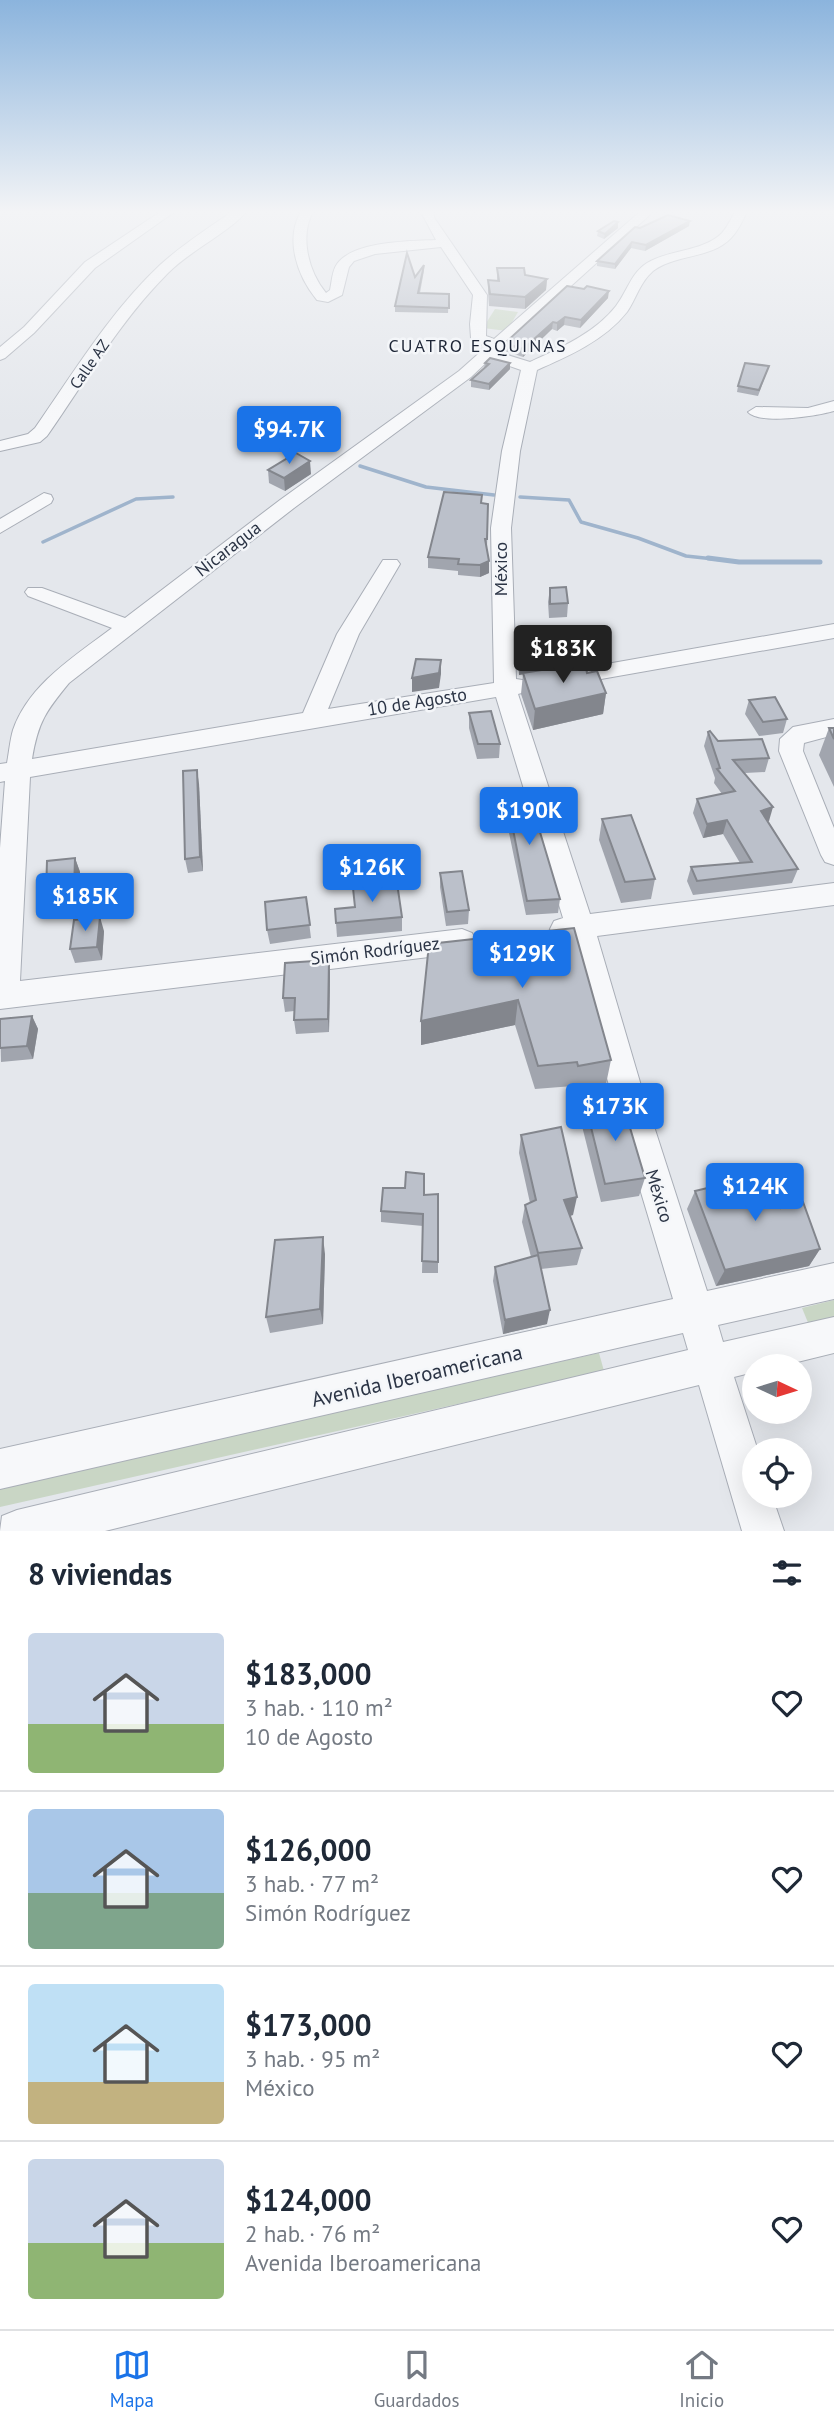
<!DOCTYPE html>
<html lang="es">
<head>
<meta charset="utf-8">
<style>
  :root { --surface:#fff; --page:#f2f2f3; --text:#1f2937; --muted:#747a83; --line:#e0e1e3; --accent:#1a73e8 }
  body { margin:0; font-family:"PT Sans",sans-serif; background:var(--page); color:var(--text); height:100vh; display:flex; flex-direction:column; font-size:26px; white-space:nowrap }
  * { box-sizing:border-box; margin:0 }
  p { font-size:23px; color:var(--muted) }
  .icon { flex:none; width:38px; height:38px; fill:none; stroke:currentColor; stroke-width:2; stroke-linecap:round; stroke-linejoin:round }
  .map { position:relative; height:1531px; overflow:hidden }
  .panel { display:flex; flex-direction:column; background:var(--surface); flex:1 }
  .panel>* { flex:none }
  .needle { width:46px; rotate:94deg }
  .tools { position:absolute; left:742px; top:1354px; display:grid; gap:14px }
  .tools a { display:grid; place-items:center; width:70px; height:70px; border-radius:50%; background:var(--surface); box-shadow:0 7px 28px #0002; font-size:35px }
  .price { position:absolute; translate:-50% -60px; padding:0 16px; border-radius:7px; background:var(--accent); color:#fff; font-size:23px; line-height:46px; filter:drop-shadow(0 2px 4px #0008) }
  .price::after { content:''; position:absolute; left:50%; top:42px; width:21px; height:16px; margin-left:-10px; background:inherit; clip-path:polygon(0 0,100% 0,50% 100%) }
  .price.current { background:#222; color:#fff }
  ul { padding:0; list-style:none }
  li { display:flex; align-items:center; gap:21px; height:175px; padding:0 28px }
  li+li { border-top:2px solid var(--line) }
  li span { display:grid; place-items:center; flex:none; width:196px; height:140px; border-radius:7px; color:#555 }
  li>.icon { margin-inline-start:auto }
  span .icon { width:84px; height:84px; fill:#fffc; stroke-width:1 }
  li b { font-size:30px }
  h2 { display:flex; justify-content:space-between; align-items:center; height:84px; padding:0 28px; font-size:30px }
  .tabs { display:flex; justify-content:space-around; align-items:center; height:98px; border-top:2px solid var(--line); background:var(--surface); font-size:19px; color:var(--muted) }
  .tabs a { display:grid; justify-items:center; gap:4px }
  .tabs .current { color:var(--accent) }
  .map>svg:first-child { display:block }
  .green { fill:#c9d6c5 }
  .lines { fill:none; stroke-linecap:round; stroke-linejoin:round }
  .stream-far1 { stroke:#9fb4cc; stroke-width:3.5 }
  .stream { stroke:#9fb4cc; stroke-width:5 }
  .minor-casing { stroke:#a9aeb7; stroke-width:2 }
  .minor { fill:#f7f8fa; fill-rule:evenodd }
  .wall { fill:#a1a5ae }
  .shaded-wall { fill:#83868d }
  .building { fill:#bbc0ca; stroke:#83868d; stroke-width:2 }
  .labels { text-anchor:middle; stroke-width:5; stroke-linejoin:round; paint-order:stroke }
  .far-street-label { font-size:16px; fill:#2b3445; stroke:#f4f6f9 }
  .far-quarter-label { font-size:18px; letter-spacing:2px; fill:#1d2536; stroke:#f4f6f9 }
  .street-label { font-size:18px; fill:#2b3445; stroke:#f4f6f9 }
  .near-street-label { font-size:21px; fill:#2b3445; stroke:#f4f6f9 }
</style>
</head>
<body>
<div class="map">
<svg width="834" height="1531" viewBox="0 0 834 1531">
  <rect width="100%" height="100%" fill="#e4e7ec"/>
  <!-- green -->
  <g class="green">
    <path d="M495,309L518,312L507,331L483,328Z"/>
    <path d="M834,1300V1319L809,1325L802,1308Z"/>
    <path d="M599,1353L604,1371L0,1507V1486Z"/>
  </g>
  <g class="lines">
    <!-- stream-far1 -->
    <g class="stream-far1">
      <path d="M360,466L426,487L494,495"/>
      <path d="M520,497L569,500L581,522L638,538L686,556L723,560"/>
      <path d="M43,542L136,499L173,497"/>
    </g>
    <!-- stream -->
    <path class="stream" d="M708,558L739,562H820"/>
    <!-- minor casing -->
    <g class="minor-casing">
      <g id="minor">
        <path d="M163,210H177L95,268L34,333L5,358L0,360V347L24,327L85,262Z"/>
        <path d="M234,210H248C226,235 192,249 168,273C120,321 86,380 47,436L40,442L0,451V441L28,434L35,428C74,372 110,312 160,265C183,244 209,228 234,210Z"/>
        <path d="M302,210H314C299,235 308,271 326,293L330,290C332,281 332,271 337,264C353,241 411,241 436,240L420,210H432L435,219L487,295L486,336L494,339L642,210H655L498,352L530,362C560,348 595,333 616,306C627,292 631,273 647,263C670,249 703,252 722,233C728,226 732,217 736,210H748C743,219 739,230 731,238C711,259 675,254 653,271C640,282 636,299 627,312C605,340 569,356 537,370L520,451L511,528L516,679L529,681L532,686L529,691L518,694L590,914L834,883V905L597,936L642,1089L707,1291L834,1263V1299L718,1325L723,1342L834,1317V1353L777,1367H754V1372L734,1377L758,1451H754V1496H772L784,1531H742L699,1385L105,1531H0L2,1516L17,1510L688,1350L683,1333L0,1489V1449L673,1299L610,1089L569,940L554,937L550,929L554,921L563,918L496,697L30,777L20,981L462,929L472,933L476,941L472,949L462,953L0,1009V848L5,781L0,782V764L7,763C9,753 10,740 13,730C29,684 75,656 112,628L28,596L25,592L28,588H42L125,618L280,500L459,371L486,347L471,338L470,324L473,295L441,247L375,254L354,261L349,267L342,295L328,302L317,300C297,276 284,238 302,210ZM490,359L521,370L502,451L491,528L494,683L328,709L359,634L400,564L397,560H383L337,634L303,713L32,759C38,722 46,711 69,683L294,508L471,377Z"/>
        <path d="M834,401V411C817,416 760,425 748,412L756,407L808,408Z"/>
        <path d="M44,493L51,495L53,499L51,503L0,533V519Z"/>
        <path d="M834,624V638L567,685L559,683L556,678L559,673L567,671Z"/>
        <path d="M834,719V735L804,743L803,751L834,828V865L825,862L821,855L779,751L780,739L793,727Z"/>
      </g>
    </g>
    <!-- minor -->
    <use href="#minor" class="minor"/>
  </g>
  <!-- wall -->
  <g class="wall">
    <path d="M689,226L645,251L631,248L615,269L597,266V261L640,228Z"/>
    <path d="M618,228L604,239L597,236L598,231Z"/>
    <path d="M424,265V271L420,293L449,294L448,313L395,312V306Z"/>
    <path d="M497,268L525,275L547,279L546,290L525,309L489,306L488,292V280L497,281Z"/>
    <path d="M567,286L608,298L580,328L564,325L557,331L552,329L523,357L505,351V343Z"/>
    <path d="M485,363L510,369L489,390L471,387V380L484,368Z"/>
    <path d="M769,366L758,396L737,392L738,386Z"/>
    <path d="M268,470L311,474L285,491L269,483Z"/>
    <path d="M481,503L488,504L487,549L489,561V573L480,577L458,575V571L428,568V557Z"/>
    <path d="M550,588L568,603L567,617L549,618L548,602Z"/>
    <path d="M519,643L578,664L606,693L603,714L533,730L521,694L523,674L519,675L518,657Z"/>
    <path d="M749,700L787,719L783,733L759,736L745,714Z"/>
    <path d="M469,713L500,744L499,758L477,759L469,728Z"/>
    <path d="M829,728H834V787L819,755Z"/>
    <path d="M708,732L718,741L769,758L765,772L745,773L769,821H768L798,869L792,883L693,895L687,881L691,867L740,863L723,834L703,838L693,813L697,799L722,794L714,783L715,778L704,746Z"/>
    <path d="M199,784L203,871L188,873L185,859Z"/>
    <path d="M528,792L560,899L558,913L526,915L508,828L498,829L494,810V796Z"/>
    <path d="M602,819L655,879L651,899L621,903L599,840Z"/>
    <path d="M75,858L80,872L79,904L51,908L46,894Z"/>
    <path d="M440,873L469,910L468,924L446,926L440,887Z"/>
    <path d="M306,897L311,938L270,944L267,930Z"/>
    <path d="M335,909L402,917V931L337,937Z"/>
    <path d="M104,931L102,960L75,963L70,949Z"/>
    <path d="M429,944L611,1060L606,1084L574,1089L573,1086L535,1089L515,1025L421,1045V1021Z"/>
    <path d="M329,960L330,974L329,1032L296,1034L294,1020V1011L285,1012L283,998Z"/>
    <path d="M32,1016L38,1029L33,1059L1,1062L0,1019Z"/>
    <path d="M586,1107L645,1178L639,1196L601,1202L582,1126Z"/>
    <path d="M521,1135L573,1215L570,1216L582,1248L577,1265L541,1269L547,1324L503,1334L493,1281L495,1267L531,1257L522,1222L525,1205L530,1203L519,1153Z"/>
    <path d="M695,1191L781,1208L820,1249L809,1266L716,1286L687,1209Z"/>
    <path d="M424,1195L438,1262V1273H422L423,1226L381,1222V1211Z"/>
    <path d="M325,1254L323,1324L270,1333L266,1317Z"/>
  </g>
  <!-- shaded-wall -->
  <g class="shaded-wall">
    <path d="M690,221L689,226L645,251L646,245Z"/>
    <path d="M618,222V228L604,239L605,234Z"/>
    <path d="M632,242L631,248L615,269V264Z"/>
    <path d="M547,279L546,290L525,309V297Z"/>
    <path d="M609,291L608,298L580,328L581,320Z"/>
    <path d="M565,317L564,325L557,331V323Z"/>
    <path d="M553,322L552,329L523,357V349Z"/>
    <path d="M510,363V369L489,390V384Z"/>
    <path d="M310,461L311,474L285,491L284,478Z"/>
    <path d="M489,561V573L480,577V565Z"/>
    <path d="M580,651L578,665L519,675L520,661Z"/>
    <path d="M441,660V674L439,688L412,692V678Z"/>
    <path d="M606,693L603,714L533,730L535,709Z"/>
    <path d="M197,770L199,784L203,871L200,857Z"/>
    <path d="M773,807L769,821L757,825L761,811Z"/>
    <path d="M727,820L723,834L703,838L707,824Z"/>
    <path d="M75,858L80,872L79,904L74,891Z"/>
    <path d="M100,917L104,931L102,960L97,947Z"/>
    <path d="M329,960L330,974L329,1032L328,1019Z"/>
    <path d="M518,1000L515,1025L421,1045V1021Z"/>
    <path d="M32,1016L38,1029L33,1059L27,1046Z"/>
    <path d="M577,1197L573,1215L560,1218L564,1200Z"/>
    <path d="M323,1237L325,1254L323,1324L320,1309Z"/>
    <path d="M820,1249L809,1266L716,1286L725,1270Z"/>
    <path d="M550,1310L547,1324L503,1334L505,1320Z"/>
  </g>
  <!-- building -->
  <g class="building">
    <path d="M668,215L690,221L646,245L632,242L615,264L597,261L635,227L640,228Z"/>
    <path d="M614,221L618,222L605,234L598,231Z"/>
    <path d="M407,253L415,277L424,265L418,293L449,294V308L395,306Z"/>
    <path d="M497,268H524L525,275L547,279L525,297L490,294L488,280L499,281Z"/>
    <path d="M567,286L584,289L587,286L609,291L581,320L565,317L557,323L553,322L523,349L505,343Z"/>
    <path d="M490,358L510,363L489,384L471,380L489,364L485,363Z"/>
    <path d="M745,363L769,366L759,390L738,386Z"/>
    <path d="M296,453L310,461L284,478L268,470Z"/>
    <path d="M444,492L482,495L481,503L488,504L487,539H485L489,561L480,565L458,564L459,559L428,557Z"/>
    <path d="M566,587L568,603L550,604V588Z"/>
    <path d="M577,637L580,651L520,661L519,643Z"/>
    <path d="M416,659L441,660L439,673L412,678Z"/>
    <path d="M585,663L587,673L597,671L606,693L535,709L523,673Z"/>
    <path d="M775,697L787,719L763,722L749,700Z"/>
    <path d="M491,711L500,744H478L469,713Z"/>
    <path d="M829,728H834V739Z"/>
    <path d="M710,731L718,741L762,739L769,758L733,760L773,807L761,811L798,869L697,881L691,867L752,862L727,820L707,824L697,799L735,791L717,769L720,768L708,732Z"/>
    <path d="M197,770L200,857L185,859L183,771Z"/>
    <path d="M528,792L560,899L527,901L510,814L499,815L494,796Z"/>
    <path d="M631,815L655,879L625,882L602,819Z"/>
    <path d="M75,858L74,891L46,894L47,861Z"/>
    <path d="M462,871L469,910L447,912L440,873Z"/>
    <path d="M397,883L402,917L336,923L335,909L355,907L353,888Z"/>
    <path d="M306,897L310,925L267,930L265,902Z"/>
    <path d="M100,917L97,947L70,949L74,920Z"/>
    <path d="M574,928L611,1060L578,1066L577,1062L538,1066L518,1000L421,1021L429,944Z"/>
    <path d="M329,960L328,1019L294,1020L295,998H283L285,963Z"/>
    <path d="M32,1016L27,1046L0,1048V1019Z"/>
    <path d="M622,1101L645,1178L605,1184L586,1107Z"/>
    <path d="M561,1127L577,1197L564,1200L582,1248L538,1253L525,1205L536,1200L521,1135Z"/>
    <path d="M406,1172L424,1174V1195L438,1194V1262L422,1261L423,1214L381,1211L383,1188H405Z"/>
    <path d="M770,1173L781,1208L803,1202L820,1249L725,1270L695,1191Z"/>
    <path d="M323,1237L320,1309L266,1317L275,1240Z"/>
    <path d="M538,1255L550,1310L505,1320L495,1267Z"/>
  </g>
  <!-- sky -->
  <linearGradient id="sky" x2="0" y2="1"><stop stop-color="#8bb4dd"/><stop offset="0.5" stop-color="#f3f4f6"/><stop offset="1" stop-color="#f3f4f6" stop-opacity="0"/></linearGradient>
  <rect width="834" height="424" fill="url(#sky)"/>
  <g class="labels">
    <!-- far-street labels -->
    <g class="far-street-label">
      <text transform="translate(89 364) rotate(-55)" y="6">Calle AZ</text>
    </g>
    <!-- far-quarter labels -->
    <g class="far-quarter-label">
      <text x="478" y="352">CUATRO ESQUINAS</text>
    </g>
    <!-- street labels -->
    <g class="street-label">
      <text transform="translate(228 549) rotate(-38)" y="6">Nicaragua</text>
      <text transform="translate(501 569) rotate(-90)" y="6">México</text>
      <text transform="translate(417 702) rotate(-9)" y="6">10 de Agosto</text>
      <text transform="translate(375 951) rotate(-7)" y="6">Simón Rodríguez</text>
      <text transform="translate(659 1196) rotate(73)" y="6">México</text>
    </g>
    <!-- near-street labels -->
    <g class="near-street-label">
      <text transform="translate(417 1376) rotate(-13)" y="7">Avenida Iberoamericana</text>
    </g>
  </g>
</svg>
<div class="tools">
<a><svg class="needle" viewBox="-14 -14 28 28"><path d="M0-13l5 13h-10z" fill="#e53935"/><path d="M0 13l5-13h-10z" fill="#747a83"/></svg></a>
<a><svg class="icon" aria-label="locate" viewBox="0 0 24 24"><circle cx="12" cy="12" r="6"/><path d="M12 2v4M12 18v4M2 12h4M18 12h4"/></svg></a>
</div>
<b class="price" style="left:289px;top:466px">$94.7K</b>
<b class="price current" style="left:563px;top:685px">$183K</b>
<b class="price" style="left:529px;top:847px">$190K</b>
<b class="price" style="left:372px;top:904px">$126K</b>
<b class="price" style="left:85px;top:933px">$185K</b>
<b class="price" style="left:522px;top:990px">$129K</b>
<b class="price" style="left:615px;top:1143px">$173K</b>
<b class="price" style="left:755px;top:1223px">$124K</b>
</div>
<section class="panel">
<h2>8 viviendas<svg class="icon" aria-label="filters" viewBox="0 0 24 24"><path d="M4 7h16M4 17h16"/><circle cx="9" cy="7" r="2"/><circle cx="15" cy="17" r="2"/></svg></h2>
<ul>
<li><span style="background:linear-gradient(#c9d6e8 65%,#8fb573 0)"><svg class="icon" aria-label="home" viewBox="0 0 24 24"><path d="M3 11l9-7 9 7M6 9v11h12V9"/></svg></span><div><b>$183,000</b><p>3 hab. · 110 m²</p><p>10 de Agosto</p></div><svg class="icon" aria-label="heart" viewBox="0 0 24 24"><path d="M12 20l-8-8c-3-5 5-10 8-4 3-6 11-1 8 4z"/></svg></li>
<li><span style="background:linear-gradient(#a9c7e8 60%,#7fa58c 0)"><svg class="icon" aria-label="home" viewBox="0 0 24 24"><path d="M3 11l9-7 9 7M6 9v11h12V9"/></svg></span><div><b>$126,000</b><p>3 hab. · 77 m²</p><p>Simón Rodríguez</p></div><svg class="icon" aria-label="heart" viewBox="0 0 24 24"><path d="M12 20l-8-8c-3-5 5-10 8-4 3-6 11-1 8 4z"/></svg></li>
<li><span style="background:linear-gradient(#bfe0f5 70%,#c2b280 0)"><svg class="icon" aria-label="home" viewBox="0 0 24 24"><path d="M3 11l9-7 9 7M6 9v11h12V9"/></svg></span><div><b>$173,000</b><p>3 hab. · 95 m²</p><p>México</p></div><svg class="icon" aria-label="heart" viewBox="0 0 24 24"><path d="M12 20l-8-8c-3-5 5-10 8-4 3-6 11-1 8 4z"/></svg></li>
<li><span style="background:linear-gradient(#c9d6e8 60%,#8fb573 0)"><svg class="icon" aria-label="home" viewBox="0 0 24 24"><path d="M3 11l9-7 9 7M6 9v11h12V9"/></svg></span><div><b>$124,000</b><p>2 hab. · 76 m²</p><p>Avenida Iberoamericana</p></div><svg class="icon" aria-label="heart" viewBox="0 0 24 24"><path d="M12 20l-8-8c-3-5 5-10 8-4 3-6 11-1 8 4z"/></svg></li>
</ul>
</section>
<nav class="tabs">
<a class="current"><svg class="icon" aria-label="map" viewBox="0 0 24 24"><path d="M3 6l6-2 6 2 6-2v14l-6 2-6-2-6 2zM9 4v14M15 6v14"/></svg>Mapa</a>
<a><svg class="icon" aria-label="saved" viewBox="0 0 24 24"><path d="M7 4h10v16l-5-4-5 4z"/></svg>Guardados</a>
<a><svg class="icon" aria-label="home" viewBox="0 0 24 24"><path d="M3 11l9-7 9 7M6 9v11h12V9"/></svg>Inicio</a>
</nav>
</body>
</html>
